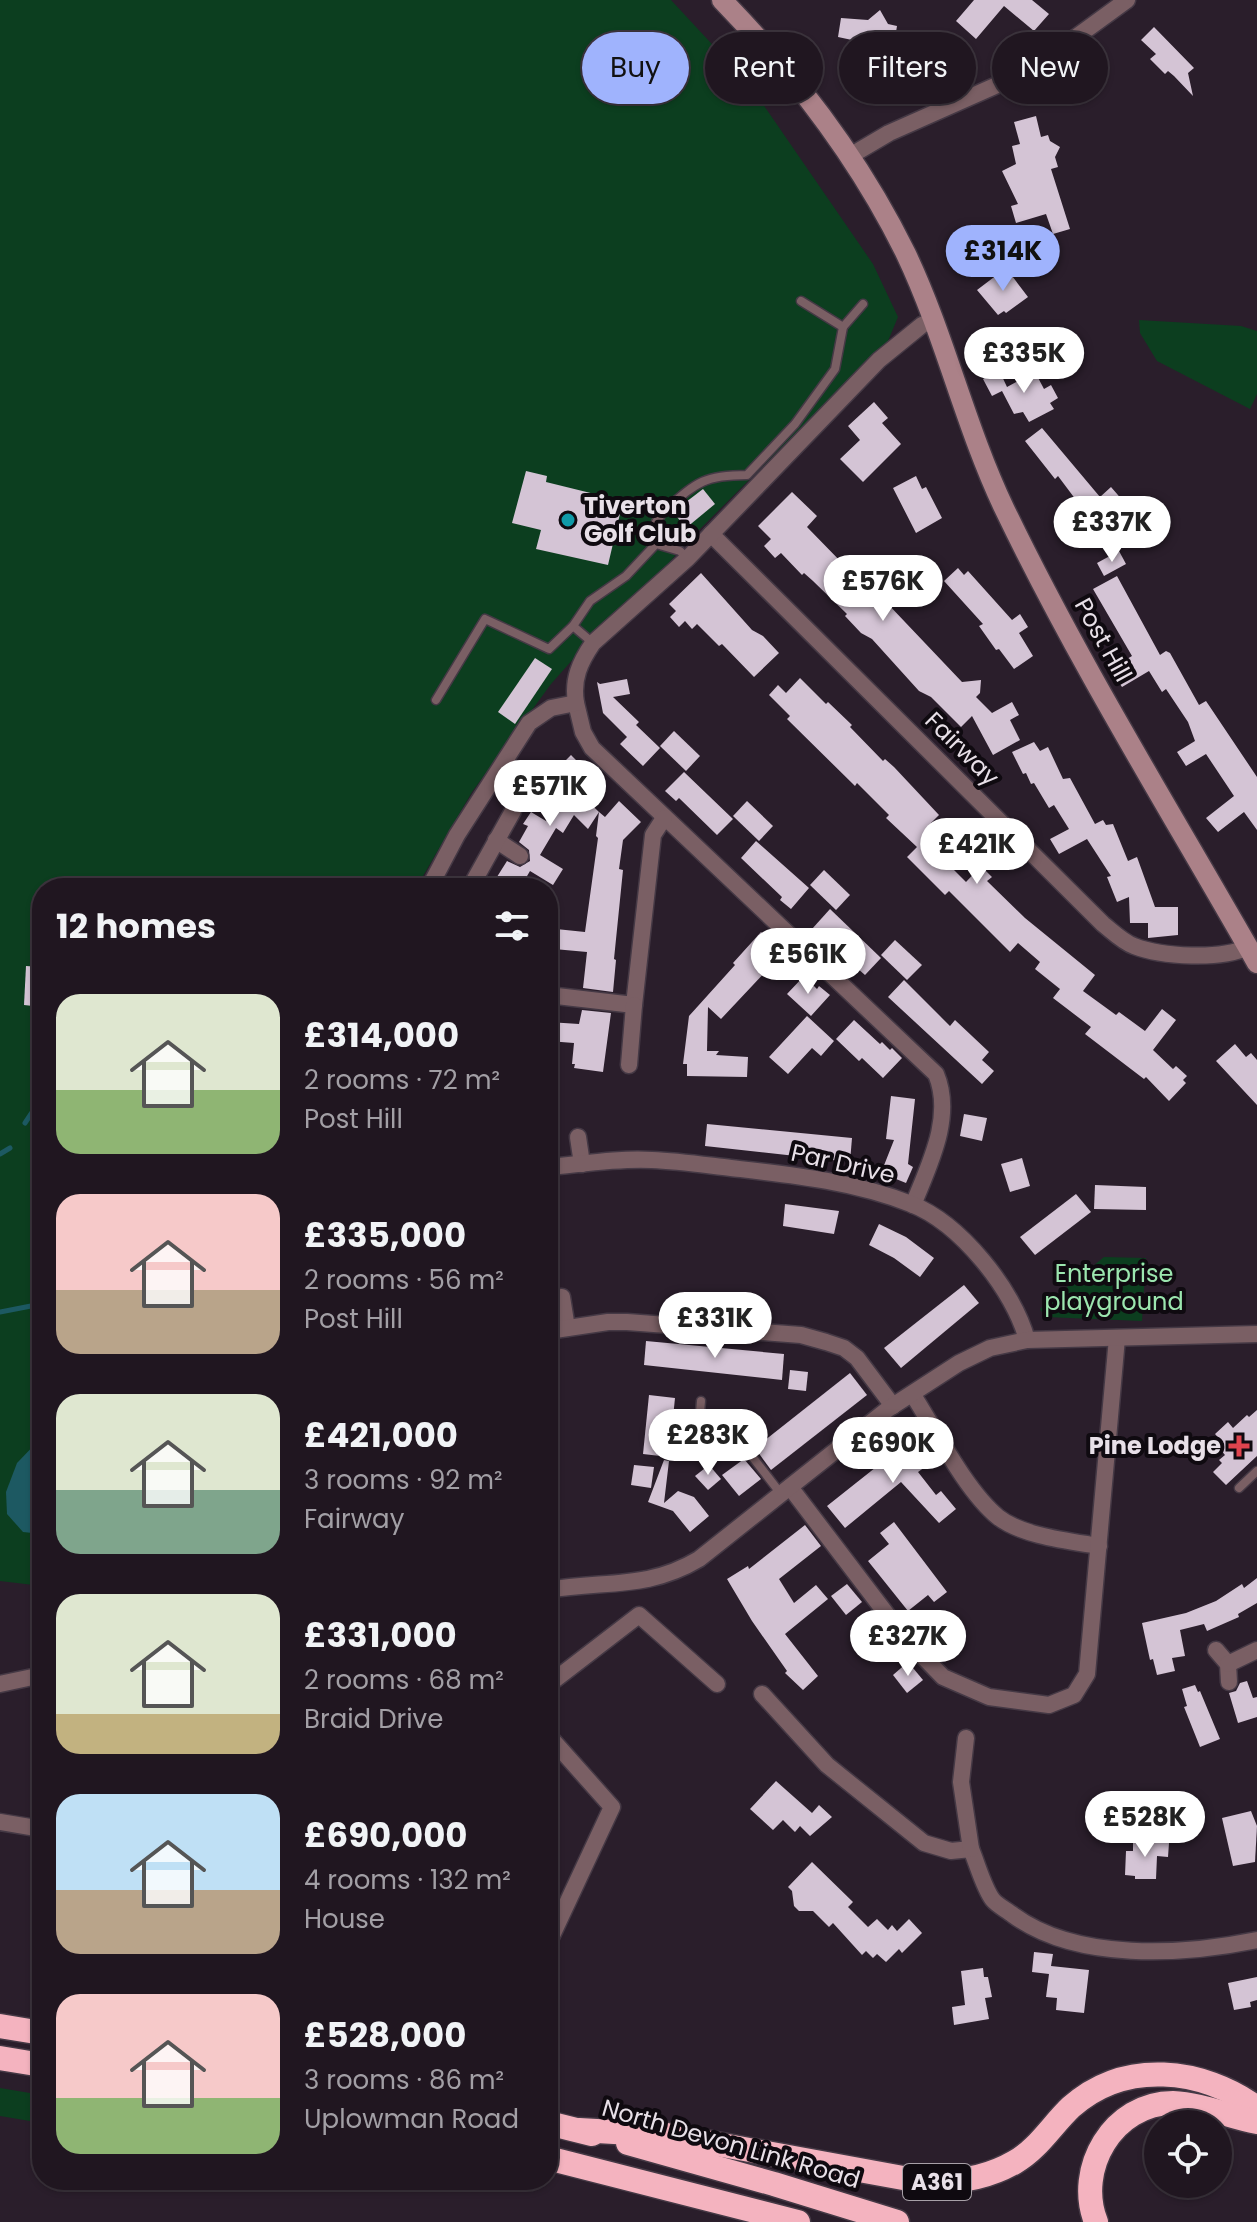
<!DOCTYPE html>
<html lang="en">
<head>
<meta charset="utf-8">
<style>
  :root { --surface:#201620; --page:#2d232d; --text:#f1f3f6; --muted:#a29fa5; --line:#3d353e; --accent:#9fb3fd }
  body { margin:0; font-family:Poppins,sans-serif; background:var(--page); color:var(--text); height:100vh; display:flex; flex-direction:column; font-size:30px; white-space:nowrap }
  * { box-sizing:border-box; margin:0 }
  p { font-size:26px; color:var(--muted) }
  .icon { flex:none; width:44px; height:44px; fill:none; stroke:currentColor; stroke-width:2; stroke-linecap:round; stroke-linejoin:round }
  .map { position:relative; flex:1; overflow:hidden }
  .side { position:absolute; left:32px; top:878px; width:526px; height:1312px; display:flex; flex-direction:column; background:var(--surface); border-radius:32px; box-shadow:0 2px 6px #0004,0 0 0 2px var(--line) }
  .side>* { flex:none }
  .guide { position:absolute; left:582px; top:32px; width:554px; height:72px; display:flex; gap:16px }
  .buttons { position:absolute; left:1144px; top:2110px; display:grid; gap:16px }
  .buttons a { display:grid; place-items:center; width:88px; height:88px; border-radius:50%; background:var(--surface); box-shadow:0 2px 6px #0004,0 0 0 2px var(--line); font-size:40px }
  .price { position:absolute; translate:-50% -68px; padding:0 18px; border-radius:28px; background:#fff; color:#222; font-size:26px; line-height:52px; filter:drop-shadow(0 2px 4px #0008) }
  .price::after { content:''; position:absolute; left:50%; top:48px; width:24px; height:18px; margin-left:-12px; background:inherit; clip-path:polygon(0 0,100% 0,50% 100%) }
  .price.active { background:var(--accent); color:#111 }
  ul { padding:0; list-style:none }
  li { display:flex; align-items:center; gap:24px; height:200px; padding:0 24px }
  li span { display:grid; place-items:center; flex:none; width:224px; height:160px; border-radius:24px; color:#555 }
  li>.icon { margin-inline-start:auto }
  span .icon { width:96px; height:96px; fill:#fffc; stroke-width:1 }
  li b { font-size:34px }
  h2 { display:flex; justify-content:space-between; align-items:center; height:96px; padding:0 24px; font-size:34px }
  .chip { padding:0 28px; border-radius:36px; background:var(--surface); box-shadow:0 2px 6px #0004,0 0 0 2px var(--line); font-size:28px; line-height:72px }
  .chip.active { background:var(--accent); color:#111 }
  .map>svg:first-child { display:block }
  .green { fill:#0c3e1f }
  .water { fill:#1d5962 }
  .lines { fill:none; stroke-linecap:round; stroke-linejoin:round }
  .stream { stroke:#1d5962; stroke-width:5 }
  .building { fill:#d4c4d5 }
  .lane-casing { stroke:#453945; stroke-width:11 }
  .street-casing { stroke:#453945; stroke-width:19 }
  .secondary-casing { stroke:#453945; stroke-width:23 }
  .highway-casing { stroke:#453945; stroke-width:27 }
  .lane { stroke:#7a5f64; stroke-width:8 }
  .street { stroke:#7a5f64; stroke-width:16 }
  .secondary { stroke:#ab8188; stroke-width:20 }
  .highway { stroke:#f4b3bf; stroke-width:24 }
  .culture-dot { fill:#0f9aa8; stroke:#0f0a10; stroke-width:3 }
  .health-dot { fill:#e0444e; stroke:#0f0a10; stroke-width:3 }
  .labels { text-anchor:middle; stroke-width:8; stroke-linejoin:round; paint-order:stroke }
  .shield { fill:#0f0a10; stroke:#a7a0a7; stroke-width:2 }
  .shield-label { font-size:22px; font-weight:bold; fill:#e8e0e8 }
  .poi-label { font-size:24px; font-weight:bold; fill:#e8e0e8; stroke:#0f0a10; text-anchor:start }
  .street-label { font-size:24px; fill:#e8e0e8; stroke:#0f0a10 }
  .park-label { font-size:24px; fill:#9ce6af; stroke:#0f0a10 }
</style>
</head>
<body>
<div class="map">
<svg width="1257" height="2222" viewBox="0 0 1257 2222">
  <rect width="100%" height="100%" fill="#2a1e2b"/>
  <!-- green -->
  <g class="green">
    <path d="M0,0H671L749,84L873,264L898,317L888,341L689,540L634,602L598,631L551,684L472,792L416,888H42V1586L0,1581Z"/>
    <path d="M1139,320L1241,326L1257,331V394L1250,409L1157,361L1140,333Z"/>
    <path d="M1104,1257L1146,1258L1142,1321L1045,1317L1040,1309Z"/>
    <path d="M0,2088L42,2095V2123L0,2116Z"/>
  </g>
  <!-- water -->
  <path class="water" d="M42,1437V1534L23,1532L7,1514L6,1492L17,1463Z"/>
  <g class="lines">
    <!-- stream -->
    <g class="stream">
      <path d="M25,1123L37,1105L42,1089"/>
      <path d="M0,1154L10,1148"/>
      <path d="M0,1312L31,1306L42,1314"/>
    </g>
  </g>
  <!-- building -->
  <g class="building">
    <path d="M974,0H1032L1049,14L1034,31L1004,6L976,39L956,21Z"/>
    <path d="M880,10L888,24L897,26L896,32L942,57L940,59L973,75L968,86L957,91L926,77L916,94L892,81L908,52L838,37L841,18L868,20Z"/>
    <path d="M1154,27L1194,68L1188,73L1193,96L1174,76L1168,71L1165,74L1150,59L1156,54L1141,40Z"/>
    <path d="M1036,116L1041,137L1048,135L1050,141L1060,147L1055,157L1058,167L1051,169L1070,229L1053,234L1046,214L1016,223L1011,206L1018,204L1002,171L1016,164L1012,146L1020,144L1014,122Z"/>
    <path d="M1006,268L1028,297L1006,313L1004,311L998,315L977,290Z"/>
    <path d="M999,370L1007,387L1035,372L1044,389L1051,385L1058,398L1050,403L1054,409L1029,422L1023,412L1014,414L1002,391L992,396L983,379Z"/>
    <path d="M874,402L888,418L882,423L901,444L863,482L840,459L860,440L848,426Z"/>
    <path d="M1042,428L1100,497L1111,487L1124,502L1116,509L1134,530L1122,540L1091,505L1097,500L1082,508L1058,476L1055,479L1025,441Z"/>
    <path d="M526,471L547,476L546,482L623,501L608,565L536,549L541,530L512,523Z"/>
    <path d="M916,476L922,489L926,487L942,518L916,533L893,488Z"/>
    <path d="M703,489L715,504L686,528L673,512Z"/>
    <path d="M792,492L817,516L807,527L845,566L848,563L851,567L855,563L890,599L886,602L962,682L981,680L980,693L976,697L992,713L1012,702L1019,715L1010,720L1020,740L993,755L972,716L961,727L931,697L919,691L872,639L861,633L845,616L847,614L813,581L804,573L802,575L781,553L775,558L764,546L771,539L758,526Z"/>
    <path d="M1119,551L1126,564L1104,576L1097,563Z"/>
    <path d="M958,568L964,575L968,571L1012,620L1020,614L1028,627L1019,633L1033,656L1014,669L999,649L996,650L979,626L983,624L944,581Z"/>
    <path d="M701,573L752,630L763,636L779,653L754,677L722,644L719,646L697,624L692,629L685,621L679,627L670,617L676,611L669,604Z"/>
    <path d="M1117,576L1160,655L1166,651L1170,653L1199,705L1206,701L1257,777V830L1244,812L1218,832L1206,818L1234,796L1206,754L1186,766L1177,752L1195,741L1188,722L1166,689L1162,692L1149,671L1122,687L1110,669L1132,656L1093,589Z"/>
    <path d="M535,658L552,669L515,724L498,712Z"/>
    <path d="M800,678L826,704L828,702L852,725L850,727L883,761L885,759L894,767L939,815L931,823L956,848L944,860L966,882L981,866L992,877L987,881L1025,918L1095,975L1083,991L1116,1015L1119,1012L1145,1031L1162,1009L1176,1020L1153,1050L1173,1069L1176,1066L1187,1076L1183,1080L1186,1083L1169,1101L1146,1077L1144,1079L1085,1034L1091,1027L1053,998L1060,989L1035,969L1040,962L1018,943L1010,952L949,891L945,895L907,857L917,847L886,818L889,815L857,783L855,786L787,719L790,716L769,695L778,685L786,693Z"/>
    <path d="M627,679L630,694L613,697L639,722L636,725L660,748L643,766L620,744L627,737L603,713L597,682L600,684Z"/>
    <path d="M674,731L700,756L686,771L660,746Z"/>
    <path d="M1034,742L1040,751L1048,747L1063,779L1070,778L1095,824L1103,820L1106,825L1113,824L1128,861L1137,857L1155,907H1178V935L1148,938V923H1130L1129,897L1117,902L1107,877L1111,876L1087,839L1059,854L1050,839L1069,829L1054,805L1049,808L1034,783L1031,784L1026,773L1023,774L1012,752Z"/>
    <path d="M571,755L591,775L576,790L599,812L588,829L574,815L563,833L556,828L540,855L563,869L553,885L530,871L520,888H490L507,861L520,867L530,861L529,850L519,842L528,826L523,824L531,812L546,821L564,789L550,776Z"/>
    <path d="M684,772L733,819L717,835L679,798L676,801L665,791Z"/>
    <path d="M619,801L641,822L623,840L619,869L623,870L614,959L616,960L613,992L583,988L587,952L554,949L556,929L585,932L598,838L596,836L599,812L605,817Z"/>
    <path d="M747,801L773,826L759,841L733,816Z"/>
    <path d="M756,841L809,888L791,909L780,900L782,897L741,858Z"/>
    <path d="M824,870L850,895L836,910L810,885Z"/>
    <path d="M830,909L881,958L865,975L812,929Z"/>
    <path d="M761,932L784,952L721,1019L708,1007L707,1051H719L716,1055L748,1057L747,1077L687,1076V1064H683L689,1016L735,965L733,963Z"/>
    <path d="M895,940L922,965L907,980L881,955Z"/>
    <path d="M26,966L42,967V1007L24,1005Z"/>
    <path d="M804,976L817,989L819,986L830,995L811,1016L787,994Z"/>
    <path d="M904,980L950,1026L955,1020L989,1052L982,1060L994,1071L982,1084L888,997Z"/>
    <path d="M582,1010L611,1013L603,1072L574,1068L575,1064H572L574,1043L548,1041V1022L579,1024Z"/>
    <path d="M807,1016L834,1041L821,1056L812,1048L788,1074L769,1057Z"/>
    <path d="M854,1020L880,1044L882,1042L890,1050L892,1048L902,1058L883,1078L862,1058L859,1061L836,1039Z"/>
    <path d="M1235,1044L1246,1057L1251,1053L1257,1060V1105L1216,1061Z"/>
    <path d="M891,1096L915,1099L908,1164L913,1167L906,1183L881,1173L894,1140L886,1139Z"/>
    <path d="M964,1114L987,1118L982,1141L960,1136Z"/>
    <path d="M707,1124L852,1138L850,1162L705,1146Z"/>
    <path d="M1022,1158L1030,1186L1010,1192L1001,1164Z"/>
    <path d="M1095,1185L1146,1187V1210L1094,1209Z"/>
    <path d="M1076,1194L1091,1212L1035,1255L1020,1237Z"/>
    <path d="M785,1204L839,1211L834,1234L783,1226Z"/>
    <path d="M879,1224L906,1237L934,1258L920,1277L894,1258L869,1245Z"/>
    <path d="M964,1285L979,1303L901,1368L884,1348Z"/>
    <path d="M646,1341L784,1354L782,1380L644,1365Z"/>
    <path d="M790,1370L808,1372L806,1391L788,1389Z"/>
    <path d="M850,1373L867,1395L771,1470L755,1448Z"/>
    <path d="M649,1395L675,1398L669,1457L643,1454Z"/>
    <path d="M1257,1410V1456L1226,1485L1213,1472L1222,1463L1219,1460L1225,1455L1219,1448L1224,1444L1215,1434L1228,1422L1233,1428L1247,1415L1249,1417Z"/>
    <path d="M919,1433L935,1453L922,1464L925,1467L918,1472L936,1495L941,1491L956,1509L939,1523L901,1482L845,1528L827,1506Z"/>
    <path d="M744,1459L761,1479L739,1496L722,1475Z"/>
    <path d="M664,1460L669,1461L664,1503L678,1491L694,1497L709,1516L690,1532L673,1511L648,1502Z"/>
    <path d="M634,1465L654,1467L651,1488L631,1485Z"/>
    <path d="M709,1465L721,1479L708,1490L695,1476Z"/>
    <path d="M894,1522L947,1592L934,1602L928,1595L908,1611L868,1561L889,1544L880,1533Z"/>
    <path d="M805,1525L821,1546L779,1579L794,1603L816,1585L828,1599L785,1634L818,1676L803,1690L785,1673L787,1671L752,1621L727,1579L748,1566L749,1569Z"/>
    <path d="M1257,1578V1603L1238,1614L1239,1617L1207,1631L1204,1624L1180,1630L1185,1656L1172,1658L1175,1671L1157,1675L1153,1659L1150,1660L1142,1623L1186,1613L1216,1601L1242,1584L1244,1588Z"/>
    <path d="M847,1584L862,1602L846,1615L831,1596Z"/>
    <path d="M908,1662L923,1680L907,1693L893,1675Z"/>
    <path d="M1247,1681L1253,1698L1257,1697V1717L1238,1723L1229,1693L1236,1691L1240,1683Z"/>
    <path d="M1195,1685L1198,1692L1200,1691L1220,1739L1200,1747L1184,1707L1187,1706L1182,1689Z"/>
    <path d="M776,1781L812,1813L819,1805L832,1817L810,1836L800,1826L795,1832L783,1820L773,1830L750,1809Z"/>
    <path d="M1251,1811L1257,1826L1255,1862L1233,1866L1222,1818Z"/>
    <path d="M1133,1842L1169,1843L1168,1857L1157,1856L1156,1879H1135V1876L1125,1875L1126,1851H1133Z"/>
    <path d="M812,1862L853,1902L848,1907L868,1927L877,1919L888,1930L892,1925L897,1931L909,1919L922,1933L902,1953L899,1949L886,1962L877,1954L873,1958L866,1951L862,1955L833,1923L829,1927L813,1911H799L794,1906L792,1891L788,1887Z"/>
    <path d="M1034,1952L1053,1954L1051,1966L1089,1970L1084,2013L1056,2010L1057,1998L1046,1997L1049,1974L1032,1972Z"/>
    <path d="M983,1968L984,1977H988L992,1997L985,1998L989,2019L954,2025L952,2007L965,2005L961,1971Z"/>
    <path d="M1257,1977V2000L1250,2002L1251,2007L1234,2010L1228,1983Z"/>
  </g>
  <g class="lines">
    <!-- lane casing -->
    <g class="lane-casing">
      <g id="lane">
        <path d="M801,301L843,327"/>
        <path d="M635,502L664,511L656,522"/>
        <path d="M664,511C696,483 703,475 747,475L795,424L835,369L843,327L863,304"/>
        <path d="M573,626L593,643"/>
        <path d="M436,700L485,619L549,649L573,626L590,601L626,576L656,544L680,551L687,558"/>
        <path d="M699,1427L734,1433L781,1494"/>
        <path d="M697,1447L701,1401"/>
        <path d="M1239,1488L1257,1471"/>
      </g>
    </g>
    <!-- street casing -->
    <g class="street-casing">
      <g id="street">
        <path d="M850,156L889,133L1031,70L1127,0"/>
        <path d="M711,534L1103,924C1113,932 1123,942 1134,946C1162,957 1221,960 1248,947"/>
        <path d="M576,703L583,732L592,748L936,1074C954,1117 929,1165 913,1205"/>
        <path d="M496,840L520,856"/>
        <path d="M429,888L457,835L529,723L551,708L576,703C572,679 580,662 593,643L688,558L879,360L922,325L933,320"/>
        <path d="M470,888L513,811"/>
        <path d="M548,995L634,1005L653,835L664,818"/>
        <path d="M629,1065L634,1005"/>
        <path d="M578,1137L582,1164"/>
        <path d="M548,1167C582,1164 618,1158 652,1160C678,1161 705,1165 731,1168C792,1175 853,1181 911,1204C960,1223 1014,1290 1027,1340"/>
        <path d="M562,1297L567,1328"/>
        <path d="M548,1331L608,1322H627L801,1335L826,1342L844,1348L857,1358L893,1406"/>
        <path d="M913,1395C936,1431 966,1491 998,1517C1022,1536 1069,1541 1099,1546"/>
        <path d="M790,1487L904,1637L943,1677L989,1697L1049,1705L1074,1695L1087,1674L1117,1338"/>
        <path d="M548,1590C605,1580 647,1590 699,1559L888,1409L959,1363L990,1348L1027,1340L1257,1334"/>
        <path d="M1216,1650L1228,1664L1229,1682"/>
        <path d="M1228,1664L1257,1650"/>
        <path d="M0,1684L42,1675"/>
        <path d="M548,1685L639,1615L717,1684"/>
        <path d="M762,1694L827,1765L924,1843L951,1851L971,1849C977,1863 984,1889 993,1900C998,1906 1007,1910 1013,1915C1077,1962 1183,1955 1257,1940"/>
        <path d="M548,1735L612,1807L548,1944"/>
        <path d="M966,1738L961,1782L971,1849"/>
        <path d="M0,1822L42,1829"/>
      </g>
    </g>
    <!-- secondary casing -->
    <g class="secondary-casing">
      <path id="secondary" d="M722,0C796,76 859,158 906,254C945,336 965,426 1004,508C1079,664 1171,812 1257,963"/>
    </g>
    <!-- highway casing -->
    <g class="highway-casing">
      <g id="highway">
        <path d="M0,2026L42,2033"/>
        <path d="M0,2058L42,2065"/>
        <path d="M548,2123L592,2134"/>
        <path d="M579,2130L667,2135L914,2180C949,2184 984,2180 1015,2162C1038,2149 1052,2125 1071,2107C1125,2059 1202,2068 1257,2108"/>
        <path d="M628,2143L774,2184L897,2222"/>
        <path d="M548,2158L798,2222"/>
        <path d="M1096,2222C1075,2169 1113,2103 1173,2103C1201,2104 1230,2117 1257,2122"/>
      </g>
    </g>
    <!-- lane -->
    <use href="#lane" class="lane"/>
    <!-- street -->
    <use href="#street" class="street"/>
    <!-- secondary -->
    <use href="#secondary" class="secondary"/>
    <!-- highway -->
    <use href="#highway" class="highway"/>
  </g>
  <!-- markers -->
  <circle class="culture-dot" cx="568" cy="520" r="8"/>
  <path class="health-dot" d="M1235 1434h8v8h8v8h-8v8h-8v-8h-8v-8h8z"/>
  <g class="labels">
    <!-- shield labels -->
    <rect class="shield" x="903" y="2164" width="68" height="36" rx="6"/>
    <g class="shield-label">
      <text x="937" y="2190">A361</text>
    </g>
    <!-- poi labels -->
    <g class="poi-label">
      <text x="584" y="514">Tiverton<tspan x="584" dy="28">Golf Club</tspan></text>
      <text x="1221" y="1454" text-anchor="end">Pine Lodge</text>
    </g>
    <!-- street labels -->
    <g class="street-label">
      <text transform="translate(1103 640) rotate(61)" y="8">Post Hill</text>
      <text transform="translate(962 749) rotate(45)" y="8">Fairway</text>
      <text transform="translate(843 1164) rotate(13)" y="8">Par Drive</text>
      <text transform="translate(731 2144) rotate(16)" y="8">North Devon Link Road</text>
    </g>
    <!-- park labels -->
    <g class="park-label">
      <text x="1114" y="1282">Enterprise<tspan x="1114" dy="28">playground</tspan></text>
    </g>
  </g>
</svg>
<div class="buttons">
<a><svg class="icon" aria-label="locate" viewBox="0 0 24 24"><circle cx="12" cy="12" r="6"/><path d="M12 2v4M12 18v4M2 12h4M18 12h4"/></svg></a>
</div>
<b class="price active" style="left:1003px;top:293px">£314K</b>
<b class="price" style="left:1024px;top:395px">£335K</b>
<b class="price" style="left:1112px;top:564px">£337K</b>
<b class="price" style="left:883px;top:623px">£576K</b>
<b class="price" style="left:550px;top:828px">£571K</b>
<b class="price" style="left:977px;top:886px">£421K</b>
<b class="price" style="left:808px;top:996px">£561K</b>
<b class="price" style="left:715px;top:1360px">£331K</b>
<b class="price" style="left:708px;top:1477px">£283K</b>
<b class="price" style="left:893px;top:1485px">£690K</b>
<b class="price" style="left:908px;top:1678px">£327K</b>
<b class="price" style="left:1145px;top:1859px">£528K</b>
<div class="guide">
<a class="chip active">Buy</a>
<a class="chip">Rent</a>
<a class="chip">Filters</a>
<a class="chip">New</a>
</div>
<section class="side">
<h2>12 homes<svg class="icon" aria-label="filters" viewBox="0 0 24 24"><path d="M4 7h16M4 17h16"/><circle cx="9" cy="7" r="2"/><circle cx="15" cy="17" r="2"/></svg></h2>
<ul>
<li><span style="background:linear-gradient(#dfe7d0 60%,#8fb573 0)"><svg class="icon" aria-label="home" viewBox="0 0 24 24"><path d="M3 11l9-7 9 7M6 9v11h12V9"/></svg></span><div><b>£314,000</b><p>2 rooms · 72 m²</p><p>Post Hill</p></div></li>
<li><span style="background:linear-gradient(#f6c9c9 60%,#b9a48a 0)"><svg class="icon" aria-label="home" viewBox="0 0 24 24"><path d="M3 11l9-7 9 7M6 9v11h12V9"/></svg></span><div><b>£335,000</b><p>2 rooms · 56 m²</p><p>Post Hill</p></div></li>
<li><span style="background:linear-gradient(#dfe7d0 60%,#7fa58c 0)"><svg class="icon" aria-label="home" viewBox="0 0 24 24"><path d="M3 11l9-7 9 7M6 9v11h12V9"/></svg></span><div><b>£421,000</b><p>3 rooms · 92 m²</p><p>Fairway</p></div></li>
<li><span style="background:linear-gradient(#dfe7d0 75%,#c2b280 0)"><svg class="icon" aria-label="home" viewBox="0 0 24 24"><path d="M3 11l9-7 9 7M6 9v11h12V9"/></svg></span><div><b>£331,000</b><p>2 rooms · 68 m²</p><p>Braid Drive</p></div></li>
<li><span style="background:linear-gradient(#bfe0f5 60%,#b9a48a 0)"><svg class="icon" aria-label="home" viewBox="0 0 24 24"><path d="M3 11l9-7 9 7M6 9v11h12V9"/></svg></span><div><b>£690,000</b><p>4 rooms · 132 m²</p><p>House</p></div></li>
<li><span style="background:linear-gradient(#f6c9c9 65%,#8fb573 0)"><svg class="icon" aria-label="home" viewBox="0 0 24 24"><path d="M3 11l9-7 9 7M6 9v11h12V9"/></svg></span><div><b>£528,000</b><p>3 rooms · 86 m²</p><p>Uplowman Road</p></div></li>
</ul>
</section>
</div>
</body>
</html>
